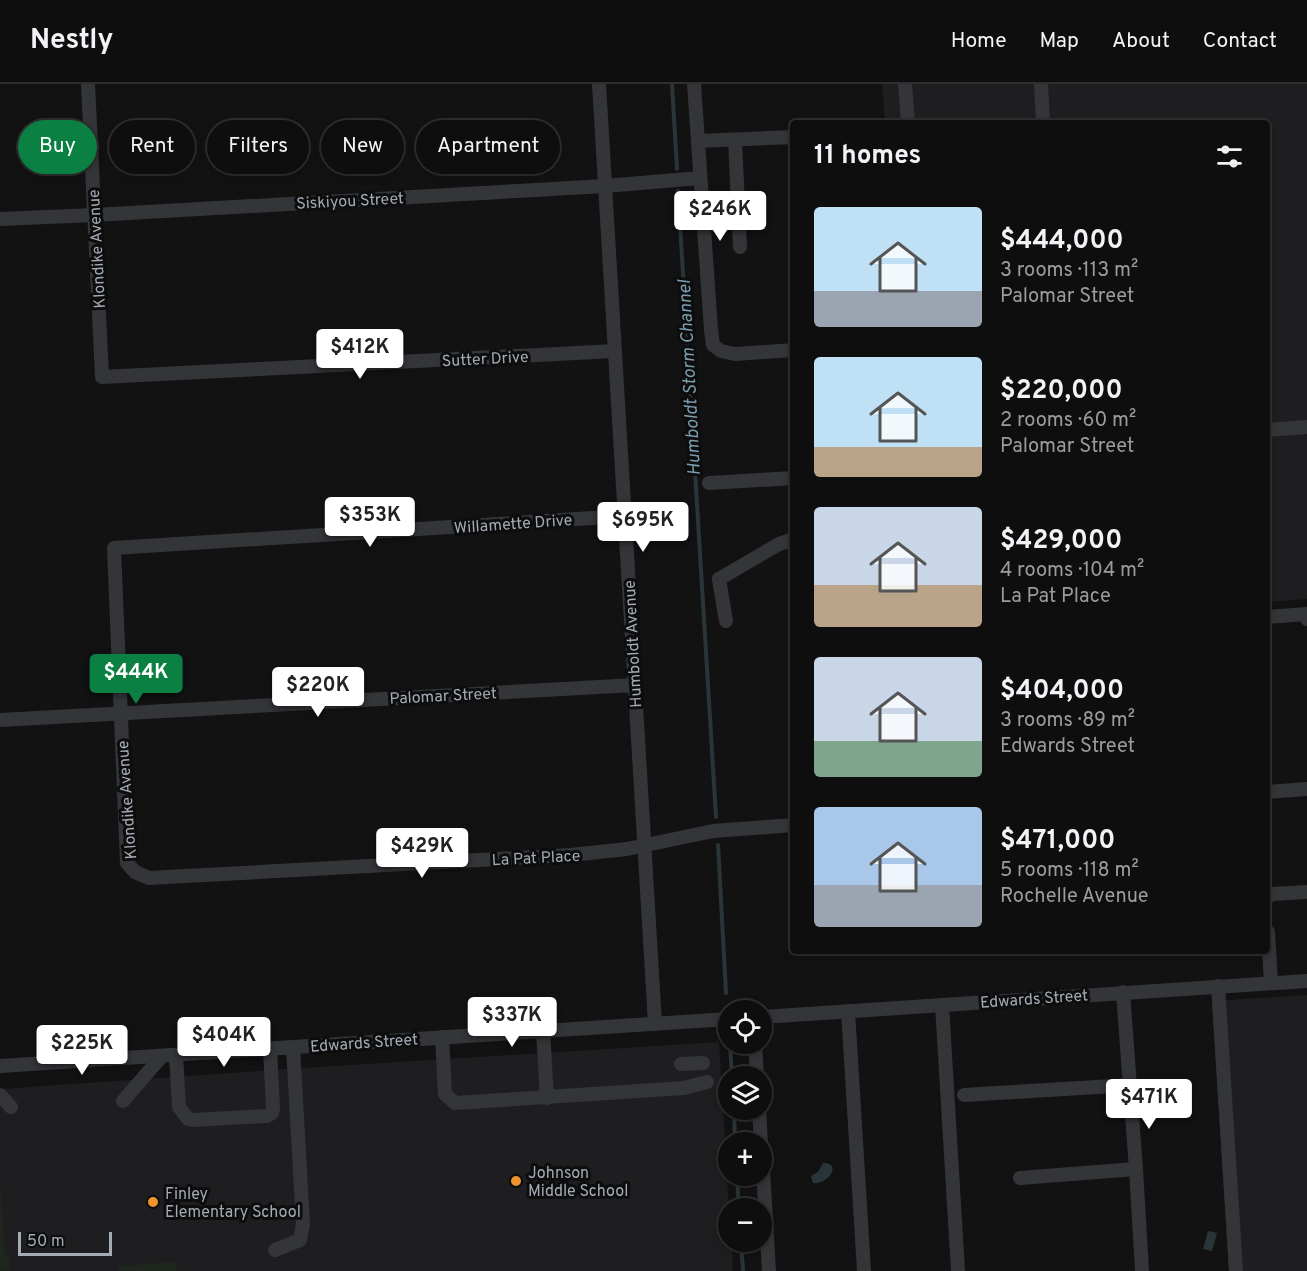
<!DOCTYPE html>
<html lang="en">
<head>
<meta charset="utf-8">
<style>
  :root { --surface:#0e0e0e; --page:#171717; --text:#f1f3f6; --muted:#9b9c9e; --line:#2e2e2e; --accent:#0b8043 }
  body { margin:0; font-family:Overpass,sans-serif; background:var(--page); color:var(--text); height:100vh; display:flex; flex-direction:column; font-size:22px; white-space:nowrap }
  * { box-sizing:border-box; margin:0 }
  p { font-size:20px; color:var(--muted) }
  .icon { flex:none; width:33px; height:33px; fill:none; stroke:currentColor; stroke-width:2; stroke-linecap:round; stroke-linejoin:round }
  .map { position:relative; flex:1; overflow:hidden }
  .side { position:absolute; left:790px; top:36px; width:480px; height:834px; display:flex; flex-direction:column; background:var(--surface); border-radius:6px; box-shadow:0 3px 9px #0003,0 0 0 2px var(--line) }
  .side>* { flex:none }
  .hud { position:absolute; left:18px; top:36px; width:570px; height:54px; display:flex; gap:12px }
  .controls { position:absolute; left:718px; top:916px; display:grid; gap:12px }
  .controls a { display:grid; place-items:center; width:54px; height:54px; border-radius:50%; background:var(--surface); box-shadow:0 3px 9px #0003,0 0 0 2px var(--line); font-size:30px }
  .scale { position:absolute; left:18px; bottom:15px; width:94px; box-sizing:border-box; padding-left:6px; border:3px solid #a3abb4; border-top:0; font-size:16px; line-height:21px; white-space:nowrap; color:#a3abb4; -webkit-text-stroke:4px #0d0d0e; paint-order:stroke }
  .price { position:absolute; translate:-50% -51px; padding:0 14px; border-radius:6px; background:#fff; color:#222; font-size:20px; line-height:39px; filter:drop-shadow(0 2px 3px #0008) }
  .price::after { content:''; position:absolute; left:50%; top:36px; width:18px; height:14px; margin-left:-9px; background:inherit; clip-path:polygon(0 0,100% 0,50% 100%) }
  .price.active { background:var(--accent); color:#fff }
  ul { padding:0; list-style:none }
  li { display:flex; align-items:center; gap:18px; height:150px; padding:0 24px }
  li span { display:grid; place-items:center; flex:none; width:168px; height:120px; border-radius:6px; color:#555 }
  li>.icon { margin-inline-start:auto }
  span .icon { width:72px; height:72px; fill:#fffc; stroke-width:1 }
  li b { font-size:26px }
  h2 { display:flex; justify-content:space-between; align-items:center; height:72px; padding:0 24px; font-size:26px }
  .chip { padding:0 21px; border-radius:27px; background:var(--surface); box-shadow:0 3px 9px #0003,0 0 0 2px var(--line); font-size:21px; line-height:54px }
  .chip.active { background:var(--accent); color:#fff }
  header { display:flex; align-items:center; gap:36px; box-sizing:border-box; height:84px; padding:0 30px; background:var(--surface); border-bottom:2px solid var(--line) }
  header strong { font-size:28px }
  nav { display:flex; gap:33px; margin-inline-start:auto; font-size:21px }
  .map>svg:first-child { display:block }
  .built { fill:#1e1e20 }
  .green { fill:#1e261e }
  .water { fill:#2a3539 }
  .lines { fill:none; stroke-linecap:round; stroke-linejoin:round }
  .stream { stroke:#2a3539; stroke-width:4 }
  .minor { stroke:#333538; stroke-width:14 }
  .poi-dot { fill:#f0932d; stroke:#0d0d0e; stroke-width:2 }
  .labels { text-anchor:middle; stroke-width:6; stroke-linejoin:round; paint-order:stroke }
  .street-label { font-size:16px; fill:#a3abb4; stroke:#0d0d0e }
  .poi-label { font-size:16px; fill:#a3abb4; stroke:#0d0d0e; text-anchor:start }
  .water-label { font-size:18px; font-style:italic; fill:#7a9eaf; stroke:#0d0d0e }
</style>
</head>
<body>
<header>
<strong>Nestly</strong>
<nav><a>Home</a><a>Map</a><a>About</a><a>Contact</a></nav>
</header>
<div class="map">
<svg width="1307" height="1187" viewBox="0 0 1307 1187">
  <rect width="100%" height="100%" fill="#121213"/>
  <!-- built -->
  <g class="built">
    <path d="M882,0H1307V515L1268,518V39H885Z"/>
    <path d="M1307,911V1187H1229L1212,917Z"/>
    <path d="M719,958L729,1125V1158H732L733,1187H0V1005L302,984Z"/>
  </g>
  <!-- green -->
  <g class="green">
    <path d="M0,1096L5,1171H9L10,1186L0,1187Z"/>
    <path d="M176,1178L177,1187H119V1182Z"/>
  </g>
  <!-- water -->
  <g class="water">
    <path d="M823,1079C843,1079 828,1101 813,1099L811,1092L818,1088Z"/>
    <path d="M1208,1147L1217,1149L1212,1167L1203,1165Z"/>
  </g>
  <g class="lines">
    <!-- stream -->
    <g class="stream">
      <path d="M672,0L677,85"/>
      <path d="M678,107L716,733"/>
      <path d="M718,761L726,909"/>
      <path d="M730,960L732,993"/>
      <path d="M734,1026L735,1059"/>
      <path d="M737,1092L739,1125"/>
      <path d="M741,1158L743,1187"/>
    </g>
    <!-- minor -->
    <g class="minor">
      <path d="M88,0L102,293L615,267"/>
      <path d="M599,0L655,940"/>
      <path d="M694,0L711,246L713,261L721,267L735,270L794,266"/>
      <path d="M905,0L908,39"/>
      <path d="M1041,0L1043,39"/>
      <path d="M735,56L740,163"/>
      <path d="M698,57L794,53"/>
      <path d="M0,135L94,131L605,102L700,94"/>
      <path d="M1268,346L1307,343"/>
      <path d="M709,399L794,394"/>
      <path d="M625,432L114,464L127,779L135,788L149,794L571,771L627,765L713,747L794,741"/>
      <path d="M1268,533L1307,530V535"/>
      <path d="M726,537L719,495L779,460L794,455"/>
      <path d="M0,636L635,601"/>
      <path d="M1268,708L1307,705"/>
      <path d="M1268,813L1270,810L1307,808"/>
      <path d="M1268,848L1271,899"/>
      <path d="M1218,902L1236,1187"/>
      <path d="M1123,908L1136,1085L1142,1187"/>
      <path d="M942,921L958,1187"/>
      <path d="M848,927L864,1187"/>
      <path d="M762,933L1307,897"/>
      <path d="M543,946L547,1014"/>
      <path d="M442,953L445,1010L455,1019L684,1004L707,998"/>
      <path d="M755,960L757,993"/>
      <path d="M176,971L179,1023L188,1035L193,1036L267,1032L272,1029L273,1024L270,965"/>
      <path d="M681,980L703,979"/>
      <path d="M0,982L729,935"/>
      <path d="M0,1011L11,1023"/>
      <path d="M964,1011L1130,1001"/>
      <path d="M123,1017L162,972"/>
      <path d="M759,1026L761,1059"/>
      <path d="M762,1069L769,1187"/>
      <path d="M1020,1094L1136,1085"/>
      <path d="M275,1166L300,1156L303,1140L293,963"/>
    </g>
  </g>
  <!-- markers -->
  <g class="poi-dot">
    <circle cx="516" cy="1097" r="6"/>
    <circle cx="153" cy="1118" r="6"/>
  </g>
  <g class="labels">
    <!-- street labels -->
    <g class="street-label">
      <text transform="translate(350 116) rotate(-3)" y="6">Siskiyou Street</text>
      <text transform="translate(96 165) rotate(-93)" y="6">Klondike Avenue</text>
      <text transform="translate(485 274) rotate(-3)" y="6">Sutter Drive</text>
      <text transform="translate(513 439) rotate(-4)" y="6">Willamette Drive</text>
      <text transform="translate(632 560) rotate(-93)" y="6">Humboldt Avenue</text>
      <text transform="translate(443 611) rotate(-3)" y="6">Palomar Street</text>
      <text transform="translate(126 716) rotate(-94)" y="6">Klondike Avenue</text>
      <text transform="translate(536 773) rotate(-3)" y="6">La Pat Place</text>
      <text transform="translate(1034 914) rotate(-4)" y="6">Edwards Street</text>
      <text transform="translate(364 958) rotate(-4)" y="6">Edwards Street</text>
    </g>
    <!-- poi labels -->
    <g class="poi-label">
      <text x="528" y="1094">Johnson<tspan x="528" dy="18">Middle School</tspan></text>
      <text x="165" y="1115">Finley<tspan x="165" dy="18">Elementary School</tspan></text>
    </g>
    <!-- water labels -->
    <g class="water-label">
      <text transform="translate(689 294) rotate(-93)" y="6">Humboldt Storm Channel</text>
    </g>
  </g>
</svg>
<div class="controls">
<a><svg class="icon" aria-label="locate" viewBox="0 0 24 24"><circle cx="12" cy="12" r="6"/><path d="M12 2v4M12 18v4M2 12h4M18 12h4"/></svg></a>
<a><svg class="icon" aria-label="layers" viewBox="0 0 24 24"><path d="M12 4l9 5-9 5-9-5zM3 14l9 5 9-5"/></svg></a>
<a>+</a>
<a>−</a>
</div>
<div class="scale">50 m</div>
<b class="price" style="left:720px;top:158px">$246K</b>
<b class="price" style="left:360px;top:296px">$412K</b>
<b class="price" style="left:370px;top:464px">$353K</b>
<b class="price" style="left:643px;top:469px">$695K</b>
<b class="price active" style="left:136px;top:621px">$444K</b>
<b class="price" style="left:318px;top:634px">$220K</b>
<b class="price" style="left:422px;top:795px">$429K</b>
<b class="price" style="left:512px;top:964px">$337K</b>
<b class="price" style="left:224px;top:984px">$404K</b>
<b class="price" style="left:82px;top:992px">$225K</b>
<b class="price" style="left:1149px;top:1046px">$471K</b>
<div class="hud">
<a class="chip active">Buy</a>
<a class="chip">Rent</a>
<a class="chip">Filters</a>
<a class="chip">New</a>
<a class="chip">Apartment</a>
</div>
<section class="side">
<h2>11 homes<svg class="icon" aria-label="filters" viewBox="0 0 24 24"><path d="M4 7h16M4 17h16"/><circle cx="9" cy="7" r="2"/><circle cx="15" cy="17" r="2"/></svg></h2>
<ul>
<li><span style="background:linear-gradient(#bfe0f5 70%,#9aa5b1 0)"><svg class="icon" aria-label="home" viewBox="0 0 24 24"><path d="M3 11l9-7 9 7M6 9v11h12V9"/></svg></span><div><b>$444,000</b><p>3 rooms · 113 m²</p><p>Palomar Street</p></div></li>
<li><span style="background:linear-gradient(#bfe0f5 75%,#b9a48a 0)"><svg class="icon" aria-label="home" viewBox="0 0 24 24"><path d="M3 11l9-7 9 7M6 9v11h12V9"/></svg></span><div><b>$220,000</b><p>2 rooms · 60 m²</p><p>Palomar Street</p></div></li>
<li><span style="background:linear-gradient(#c9d6e8 65%,#b9a48a 0)"><svg class="icon" aria-label="home" viewBox="0 0 24 24"><path d="M3 11l9-7 9 7M6 9v11h12V9"/></svg></span><div><b>$429,000</b><p>4 rooms · 104 m²</p><p>La Pat Place</p></div></li>
<li><span style="background:linear-gradient(#c9d6e8 70%,#7fa58c 0)"><svg class="icon" aria-label="home" viewBox="0 0 24 24"><path d="M3 11l9-7 9 7M6 9v11h12V9"/></svg></span><div><b>$404,000</b><p>3 rooms · 89 m²</p><p>Edwards Street</p></div></li>
<li><span style="background:linear-gradient(#a9c7e8 65%,#9aa5b1 0)"><svg class="icon" aria-label="home" viewBox="0 0 24 24"><path d="M3 11l9-7 9 7M6 9v11h12V9"/></svg></span><div><b>$471,000</b><p>5 rooms · 118 m²</p><p>Rochelle Avenue</p></div></li>
</ul>
</section>
</div>
</body>
</html>
